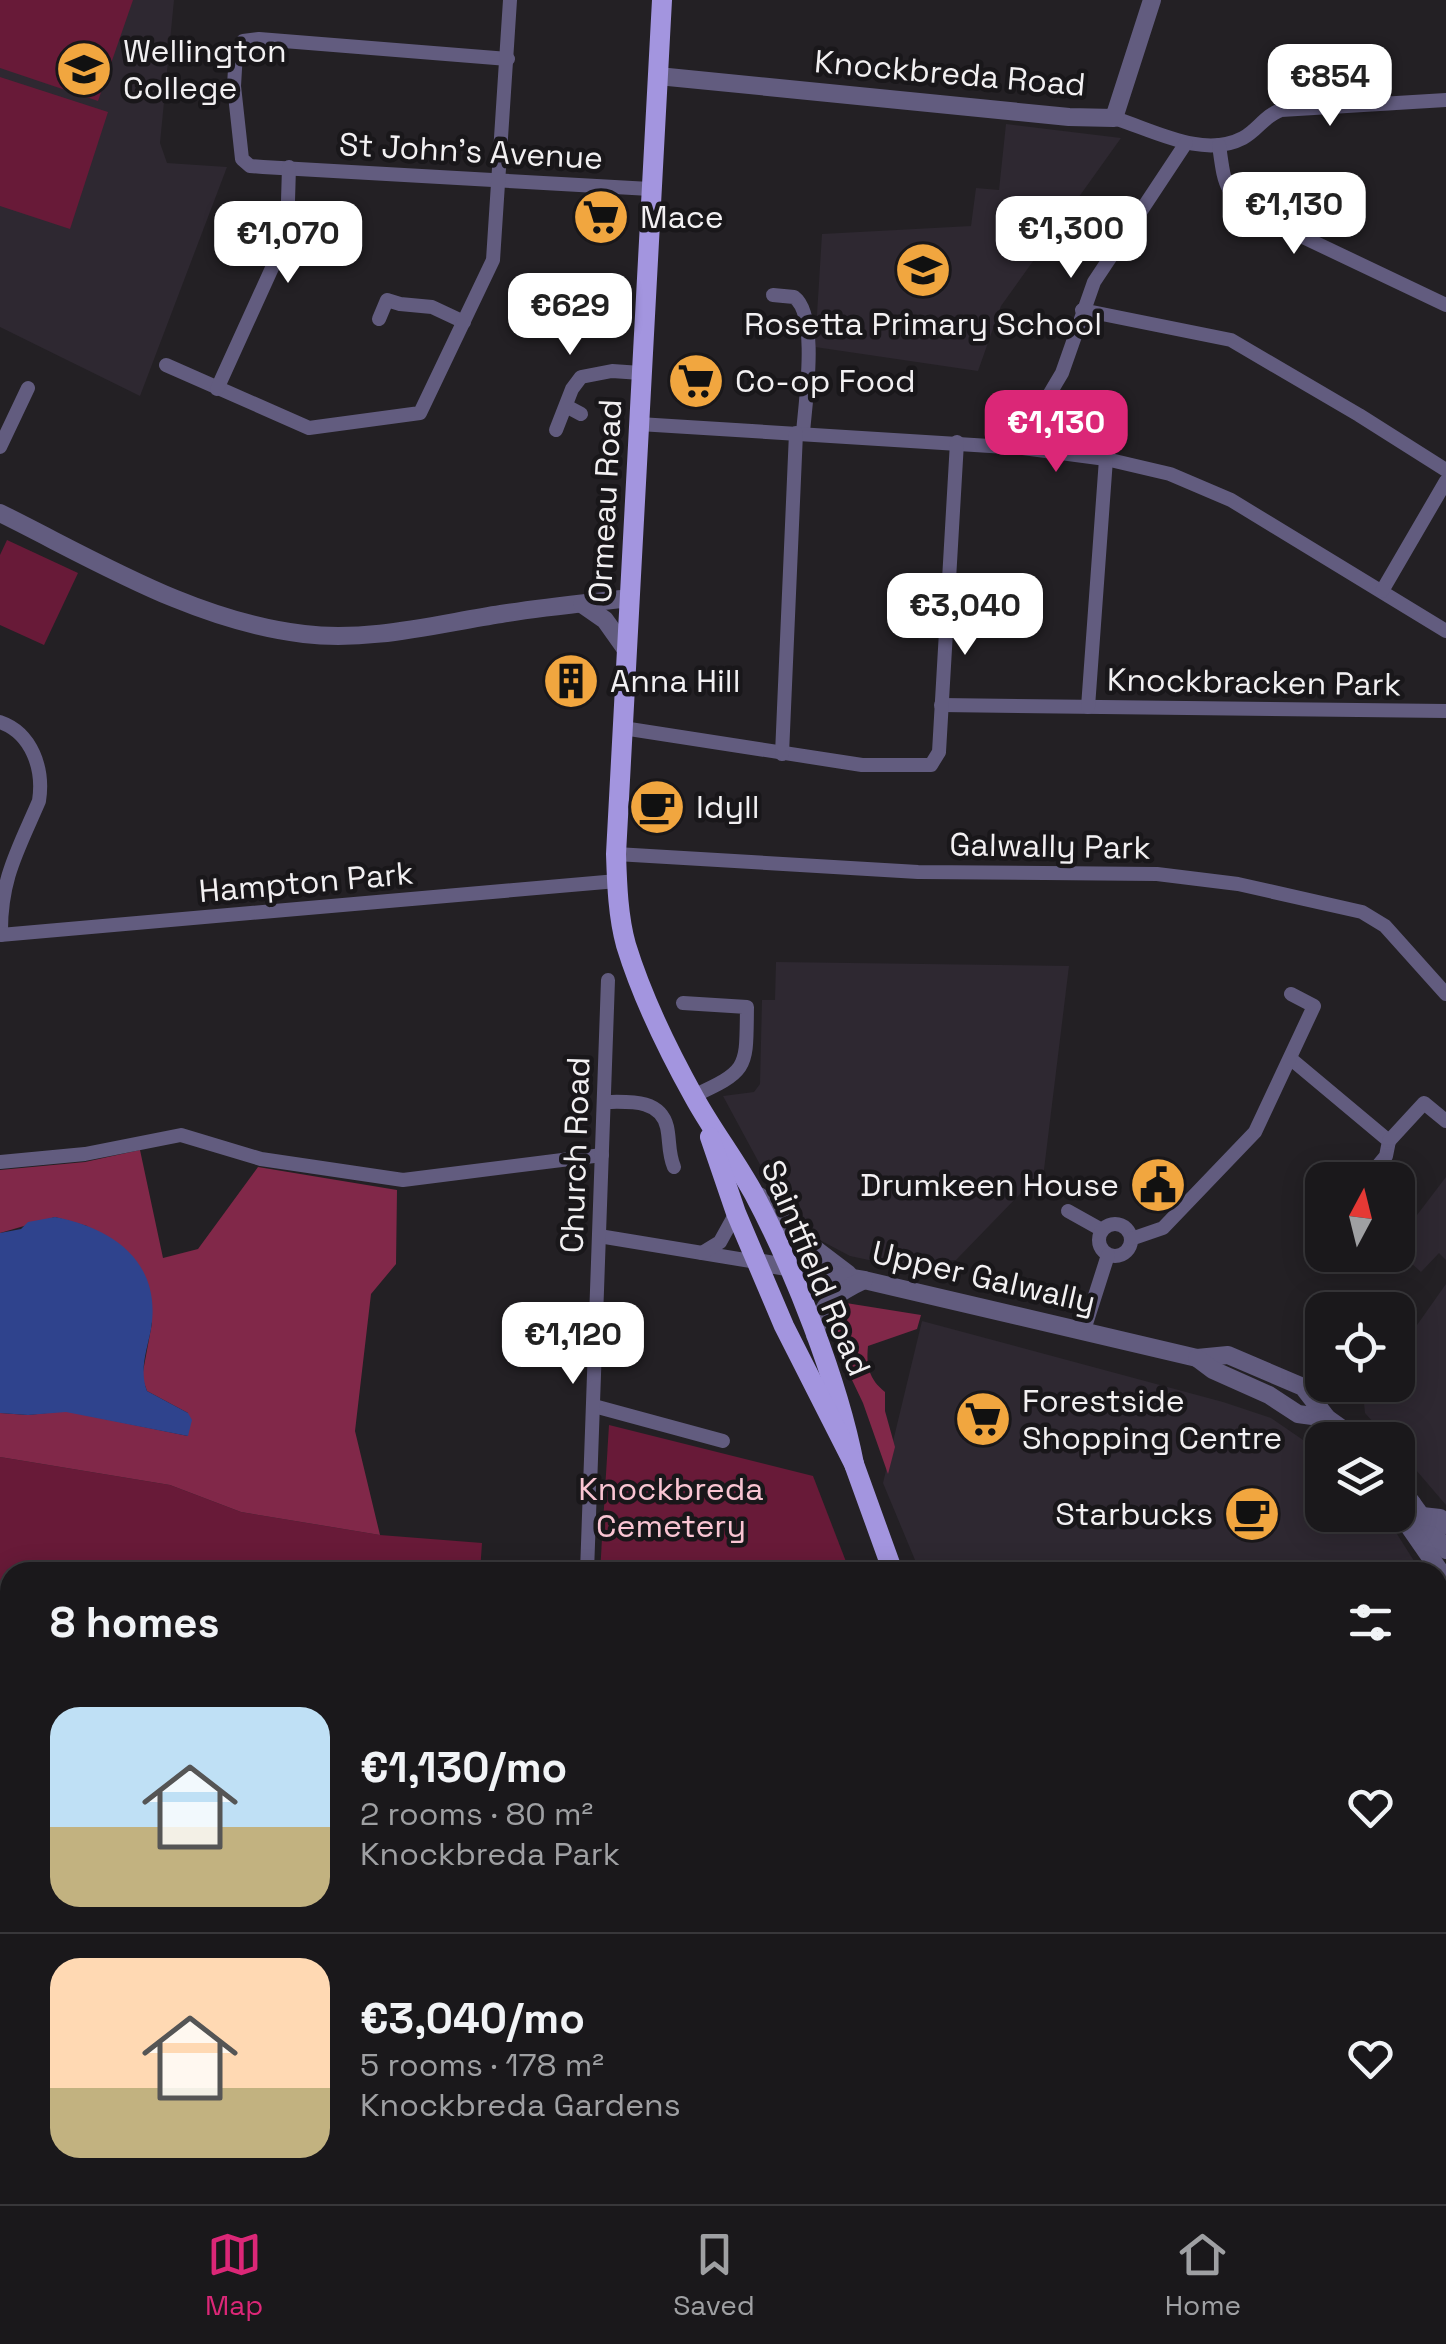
<!DOCTYPE html>
<html lang="en">
<head>
<meta charset="utf-8">
<style>
  :root { --surface:#1a181b; --page:#272528; --text:#f1f3f6; --muted:#9fa0a3; --line:#38373a; --accent:#db2777 }
  body { margin:0; font-family:"Space Grotesk",sans-serif; background:var(--page); color:var(--text); height:100vh; display:flex; flex-direction:column; font-size:38px; white-space:nowrap }
  * { box-sizing:border-box; margin:0 }
  p { font-size:32px; color:var(--muted) }
  .icon { flex:none; width:55px; height:55px; fill:none; stroke:currentColor; stroke-width:2; stroke-linecap:round; stroke-linejoin:round }
  .map { position:relative; flex:1; overflow:hidden }
  .side { position:absolute; left:0px; top:1562px; width:1448px; height:642px; display:flex; flex-direction:column; background:var(--surface); border-radius:30px 30px 0 0; box-shadow:0 5px 25px #0003,0 0 0 2px var(--line) }
  .side>* { flex:none }
  .needle { width:65px; rotate:7deg }
  .controls { position:absolute; left:1305px; top:1162px; display:grid; gap:20px }
  .controls a { display:grid; place-items:center; width:110px; height:110px; border-radius:20px; background:var(--surface); box-shadow:0 5px 25px #0003,0 0 0 2px var(--line); font-size:50px }
  .price { position:absolute; translate:-50% -85px; padding:0 22px; border-radius:20px; background:#fff; color:#222; font-size:32px; line-height:65px; filter:drop-shadow(0 2px 5px #0008) }
  .price::after { content:''; position:absolute; left:50%; top:60px; width:30px; height:22px; margin-left:-15px; background:inherit; clip-path:polygon(0 0,100% 0,50% 100%) }
  .price.selected { background:var(--accent); color:#fff }
  ul { padding:0; list-style:none }
  li { display:flex; align-items:center; gap:30px; height:250px; padding:0 50px }
  li+li { border-top:2px solid var(--line) }
  li span { display:grid; place-items:center; flex:none; width:280px; height:200px; border-radius:30px; color:#555 }
  li>.icon { margin-inline-start:auto }
  span .icon { width:120px; height:120px; fill:#fffc; stroke-width:1 }
  li b { font-size:42px }
  h2 { display:flex; justify-content:space-between; align-items:center; height:120px; padding:0 50px; font-size:42px }
  .dock { display:flex; justify-content:space-around; align-items:center; height:140px; border-top:2px solid var(--line); background:var(--surface); font-size:28px; color:var(--muted) }
  .dock a { display:grid; justify-items:center; gap:5px }
  .dock .selected { color:var(--accent) }
  .map>svg:first-child { display:block }
  .built { fill:#2e2831 }
  .green { fill:#681a38 }
  .forest { fill:#812849 }
  .water { fill:#2f438d }
  .lines { fill:none; stroke-linecap:round; stroke-linejoin:round }
  .minor { stroke:#625c7f; stroke-width:14 }
  .tertiary { stroke:#625c7f; stroke-width:18 }
  .primary { stroke:#a395df; stroke-width:20 }
  .trunk { stroke:#b0a2eb; stroke-width:22 }
  .labels { text-anchor:middle; stroke-width:9; stroke-linejoin:round; paint-order:stroke }
  .poi-label { font-size:32px; fill:#f2f0f2; stroke:#19171a; text-anchor:start }
  .street-label { font-size:32px; fill:#f2f0f2; stroke:#19171a }
  .park-label { font-size:32px; fill:#fac5d3; stroke:#19171a }
</style>
</head>
<body>
<div class="map">
<svg width="1446" height="2204" viewBox="0 0 1446 2204">
  <rect width="100%" height="100%" fill="#232024"/>
  <!-- built -->
  <g class="built">
    <path d="M0,0H174L160,143L167,163L227,167L140,396L0,327Z"/>
    <path d="M1006,124L1121,138L1001,306L978,371L815,347L822,234L971,226L976,188L999,190Z"/>
    <path d="M776,962L1069,966L1042,1186L1021,1193L956,1260L906,1265L883,1263L850,1256L816,1238L784,1209L723,1096L754,1092L760,1084L762,1000H775Z"/>
    <path d="M1446,1177V1260L1439,1253L1421,1272L1398,1251V1240Z"/>
    <path d="M1446,1284V1505L1398,1449V1440H1389L1365,1413L1364,1403L1373,1385H1398V1352Z"/>
    <path d="M922,1321L1223,1402L1271,1418L1322,1453V1515H1385L1421,1572H920L883,1483Z"/>
    <path d="M1446,1893V2204H1165L1171,2195H1438V1936L1441,1897Z"/>
  </g>
  <!-- green -->
  <g class="green">
    <path d="M0,0H133L98,101L0,68Z"/>
    <path d="M0,77L108,112L70,229L0,206Z"/>
    <path d="M7,540L78,573L44,645L0,625V555Z"/>
    <path d="M609,1425L813,1476L850,1572H600Z"/>
    <path d="M0,1457L170,1485L241,1512L380,1535L482,1543L480,1572H10V2195H465L463,2204H0Z"/>
  </g>
  <!-- forest -->
  <g class="forest">
    <path d="M140,1150L163,1258L198,1249L258,1167L397,1190L396,1264L371,1294L355,1431L380,1535L241,1512L170,1485L0,1457V1413L28,1415L66,1411L188,1436V1413L147,1391L142,1377L152,1323L87,1226L55,1217L0,1233V1170L85,1162Z"/>
    <path d="M846,1303L921,1315L917,1329L868,1346C866,1366 869,1379 885,1392V1411L895,1447L888,1474L863,1403L832,1338L830,1321L834,1311Z"/>
    <path d="M0,1676L10,1678V1820L0,1814Z"/>
    <path d="M1446,1868V1910L1443,1913L1446,1919V2036L1438,2037V1883Z"/>
    <path d="M1211,2195H1338L1325,2201L1334,2204H1208L1207,2198Z"/>
  </g>
  <!-- water -->
  <path class="water" d="M55,1217C114,1228 162,1263 151,1329C147,1350 139,1370 147,1391L188,1413L192,1420L188,1436L66,1412L28,1415L0,1413V1233L21,1229L28,1222Z"/>
  <g class="lines">
    <!-- minor -->
    <g class="minor">
      <path d="M508,59L259,39L243,41L236,52L234,86L242,159L250,166L263,167L650,189"/>
      <path d="M1114,118C1153,130 1203,159 1243,138C1258,130 1265,115 1281,110L1446,100"/>
      <path d="M1219,145C1225,188 1224,192 1261,217L1446,305"/>
      <path d="M773,295L794,297C819,315 805,404 803,433"/>
      <path d="M1082,310L1231,340L1359,415L1446,470"/>
      <path d="M379,319L387,300L400,304L432,307L464,322"/>
      <path d="M166,365L309,428L420,413L493,260L510,0"/>
      <path d="M217,389L287,235L289,167"/>
      <path d="M566,406L581,414"/>
      <path d="M639,424L1023,448L1106,459L1170,474L1231,500L1446,631"/>
      <path d="M556,430L572,389L581,377L612,371L641,373"/>
      <path d="M0,447L28,388"/>
      <path d="M1023,448L1027,432L1062,373L1094,282L1186,143"/>
      <path d="M1382,591L1446,481"/>
      <path d="M941,705L1446,711"/>
      <path d="M1088,707L1106,459"/>
      <path d="M0,722C32,733 44,769 39,801C18,850 0,879 1,935"/>
      <path d="M623,728L862,765H931L939,752L957,442"/>
      <path d="M782,754L796,433"/>
      <path d="M616,854L918,872L1157,874L1238,884L1362,912L1385,926L1446,994"/>
      <path d="M0,935L617,881"/>
      <path d="M683,1003L747,1007C746,1068 750,1070 693,1096"/>
      <path d="M1291,1059L1389,1141L1386,1156L1366,1180"/>
      <path d="M604,1102C627,1102 660,1098 667,1127C670,1140 668,1153 674,1167"/>
      <path d="M1389,1141L1424,1103L1446,1121"/>
      <path d="M0,1162L85,1154L181,1135L261,1159L403,1180L602,1155"/>
      <path d="M1068,1211L1102,1230"/>
      <circle cx="1115" cy="1240" r="16"/>
      <path d="M599,1236L757,1262"/>
      <path d="M1131,1239L1163,1228L1255,1132L1314,1006L1291,994"/>
      <path d="M702,1253L720,1242L736,1213"/>
      <path d="M1084,1330L1108,1255"/>
      <path d="M594,1406L723,1441"/>
      <path d="M587,1572L608,980"/>
      <path d="M560,2204V2195"/>
    </g>
    <!-- tertiary -->
    <g class="tertiary">
      <path d="M658,76L1069,117L1114,118L1152,0"/>
      <path d="M0,513C97,561 194,621 304,634C370,642 436,624 501,614C544,607 587,603 630,598"/>
      <path d="M582,604L605,620L627,651"/>
      <path d="M759,1196L794,1233L848,1274"/>
      <path d="M757,1262L864,1280L1197,1358L1228,1355L1303,1387L1327,1418L1358,1440"/>
      <path d="M815,1335C820,1304 836,1293 864,1280"/>
      <path d="M1197,1358L1213,1370L1269,1395L1298,1414L1327,1418"/>
      <path d="M1398,1484L1446,1550"/>
      <path d="M1412,1503L1410,1528L1446,1580"/>
      <path d="M1422,1516L1440,1518L1446,1525"/>
    </g>
    <!-- primary -->
    <g class="primary">
      <path d="M662,0L616,854C617,884 618,916 626,945C641,994 669,1052 694,1097C712,1130 736,1161 754,1194C794,1269 838,1381 854,1464"/>
      <path d="M710,1137L736,1213L784,1326L854,1464L893,1572"/>
    </g>
    <!-- trunk -->
    <g class="trunk">
      <path d="M1438,1667L1446,1660"/>
      <path d="M1438,1713L1446,1706"/>
      <path d="M963,2204L973,2195"/>
      <path d="M1004,2204L1014,2195"/>
      <path d="M1072,2204L1075,2195"/>
    </g>
  </g>
  <!-- icons -->
  <defs>
    <g id="school-disc" transform="scale(2.875)"><circle r="9.5" fill="#f1a63f" stroke="#19171a"/><path d="M0-5L7-2L0 1L-7-2ZM-4 1L0 2.5L4 1V4Q0 6-4 4Z" fill="#111"/></g>
    <g id="supermarket-disc" transform="scale(2.875)"><circle r="9.5" fill="#f1a63f" stroke="#19171a"/><path d="M-6-5.5h2.5l.6 2H6L4.5 2H-2.5L-4.4-4H-6ZM-1.5 3.2a1.3 1.3 0 1 0 .1 0ZM3 3.2a1.3 1.3 0 1 0 .1 0Z" fill="#111"/></g>
    <g id="building-disc" transform="scale(2.875)"><circle r="9.5" fill="#f1a63f" stroke="#19171a"/><path d="M-4-6H4V6H1V3H-1V6H-4ZM-2.5-4.3h1.7v1.8h-1.7ZM.8-4.3h1.7v1.8H.8ZM-2.5-1h1.7V.8h-1.7ZM.8-1h1.7V.8H.8Z" fill="#111"/></g>
    <g id="cafe-disc" transform="scale(2.875)"><circle r="9.5" fill="#f1a63f" stroke="#19171a"/><path d="M-5.5-4.5H6V0H3Q3 3.5 0 3.5H-2.5Q-5.5 3.5-5.5 0ZM3-3.2v2h1.7v-2ZM-6 4.5H4V6H-6Z" fill="#111"/></g>
    <g id="civic-disc" transform="scale(2.875)"><circle r="9.5" fill="#f1a63f" stroke="#19171a"/><path d="M-.6-6.5H3V-4.5H.6V-3L4-1V1h2V6H-6V1h2V-1L-.6-3ZM-1.2 2.5V6h2.4V2.5Z" fill="#111"/></g>
  </defs>
  <g fill-rule="evenodd">
    <use href="#school-disc" x="84" y="69"/>
    <use href="#supermarket-disc" x="601" y="217"/>
    <use href="#school-disc" x="923" y="270"/>
    <use href="#supermarket-disc" x="696" y="381"/>
    <use href="#building-disc" x="571" y="681"/>
    <use href="#cafe-disc" x="657" y="807"/>
    <use href="#civic-disc" x="1158" y="1185"/>
    <use href="#supermarket-disc" x="983" y="1419"/>
    <use href="#cafe-disc" x="1252" y="1514"/>
  </g>
  <g class="labels">
    <!-- poi labels -->
    <g class="poi-label">
      <text x="123" y="62">Wellington<tspan x="123" dy="37">College</tspan></text>
      <text x="640" y="228">Mace</text>
      <text x="923" y="335" text-anchor="middle">Rosetta Primary School</text>
      <text x="735" y="392">Co-op Food</text>
      <text x="610" y="692">Anna Hill</text>
      <text x="696" y="818">Idyll</text>
      <text x="1119" y="1196" text-anchor="end">Drumkeen House</text>
      <text x="1022" y="1412">Forestside<tspan x="1022" dy="37">Shopping Centre</tspan></text>
      <text x="1213" y="1525" text-anchor="end">Starbucks</text>
    </g>
    <!-- street labels -->
    <g class="street-label">
      <text transform="translate(950 73) rotate(5)" y="11">Knockbreda Road</text>
      <text transform="translate(471 151) rotate(3)" y="11">St John's Avenue</text>
      <text transform="translate(605 501) rotate(-87)" y="11">Ormeau Road</text>
      <text transform="translate(1254 682) rotate(1)" y="11">Knockbracken Park</text>
      <text transform="translate(1050 846) rotate(1)" y="11">Galwally Park</text>
      <text transform="translate(306 882) rotate(-5)" y="11">Hampton Park</text>
      <text transform="translate(575 1155) rotate(-88)" y="11">Church Road</text>
      <text transform="translate(816 1268) rotate(67)" y="11">Saintfield Road</text>
      <text transform="translate(984 1277) rotate(13)" y="11">Upper Galwally</text>
    </g>
    <!-- park labels -->
    <g class="park-label">
      <text x="671" y="1500">Knockbreda<tspan x="671" dy="37">Cemetery</tspan></text>
    </g>
  </g>
</svg>
<div class="controls">
<a><svg class="needle" viewBox="-14 -14 28 28"><path d="M0-13l5 13h-10z" fill="#e53935"/><path d="M0 13l5-13h-10z" fill="#9fa0a3"/></svg></a>
<a><svg class="icon" aria-label="locate" viewBox="0 0 24 24"><circle cx="12" cy="12" r="6"/><path d="M12 2v4M12 18v4M2 12h4M18 12h4"/></svg></a>
<a><svg class="icon" aria-label="layers" viewBox="0 0 24 24"><path d="M12 4l9 5-9 5-9-5zM3 14l9 5 9-5"/></svg></a>
</div>
<b class="price" style="left:1330px;top:129px">€854</b>
<b class="price" style="left:1294px;top:257px">€1,130</b>
<b class="price" style="left:1071px;top:281px">€1,300</b>
<b class="price" style="left:288px;top:286px">€1,070</b>
<b class="price" style="left:570px;top:358px">€629</b>
<b class="price selected" style="left:1056px;top:475px">€1,130</b>
<b class="price" style="left:965px;top:658px">€3,040</b>
<b class="price" style="left:573px;top:1387px">€1,120</b>
<section class="side">
<h2>8 homes<svg class="icon" aria-label="filters" viewBox="0 0 24 24"><path d="M4 7h16M4 17h16"/><circle cx="9" cy="7" r="2"/><circle cx="15" cy="17" r="2"/></svg></h2>
<ul>
<li><span style="background:linear-gradient(#bfe0f5 60%,#c2b280 0)"><svg class="icon" aria-label="home" viewBox="0 0 24 24"><path d="M3 11l9-7 9 7M6 9v11h12V9"/></svg></span><div><b>€1,130/mo</b><p>2 rooms · 80 m²</p><p>Knockbreda Park</p></div><svg class="icon" aria-label="heart" viewBox="0 0 24 24"><path d="M12 20l-8-8c-3-5 5-10 8-4 3-6 11-1 8 4z"/></svg></li>
<li><span style="background:linear-gradient(#ffd9b3 65%,#c2b280 0)"><svg class="icon" aria-label="home" viewBox="0 0 24 24"><path d="M3 11l9-7 9 7M6 9v11h12V9"/></svg></span><div><b>€3,040/mo</b><p>5 rooms · 178 m²</p><p>Knockbreda Gardens</p></div><svg class="icon" aria-label="heart" viewBox="0 0 24 24"><path d="M12 20l-8-8c-3-5 5-10 8-4 3-6 11-1 8 4z"/></svg></li>
</ul>
</section>
</div>
<nav class="dock">
<a class="selected"><svg class="icon" aria-label="map" viewBox="0 0 24 24"><path d="M3 6l6-2 6 2 6-2v14l-6 2-6-2-6 2zM9 4v14M15 6v14"/></svg>Map</a>
<a><svg class="icon" aria-label="saved" viewBox="0 0 24 24"><path d="M7 4h10v16l-5-4-5 4z"/></svg>Saved</a>
<a><svg class="icon" aria-label="home" viewBox="0 0 24 24"><path d="M3 11l9-7 9 7M6 9v11h12V9"/></svg>Home</a>
</nav>
</body>
</html>
